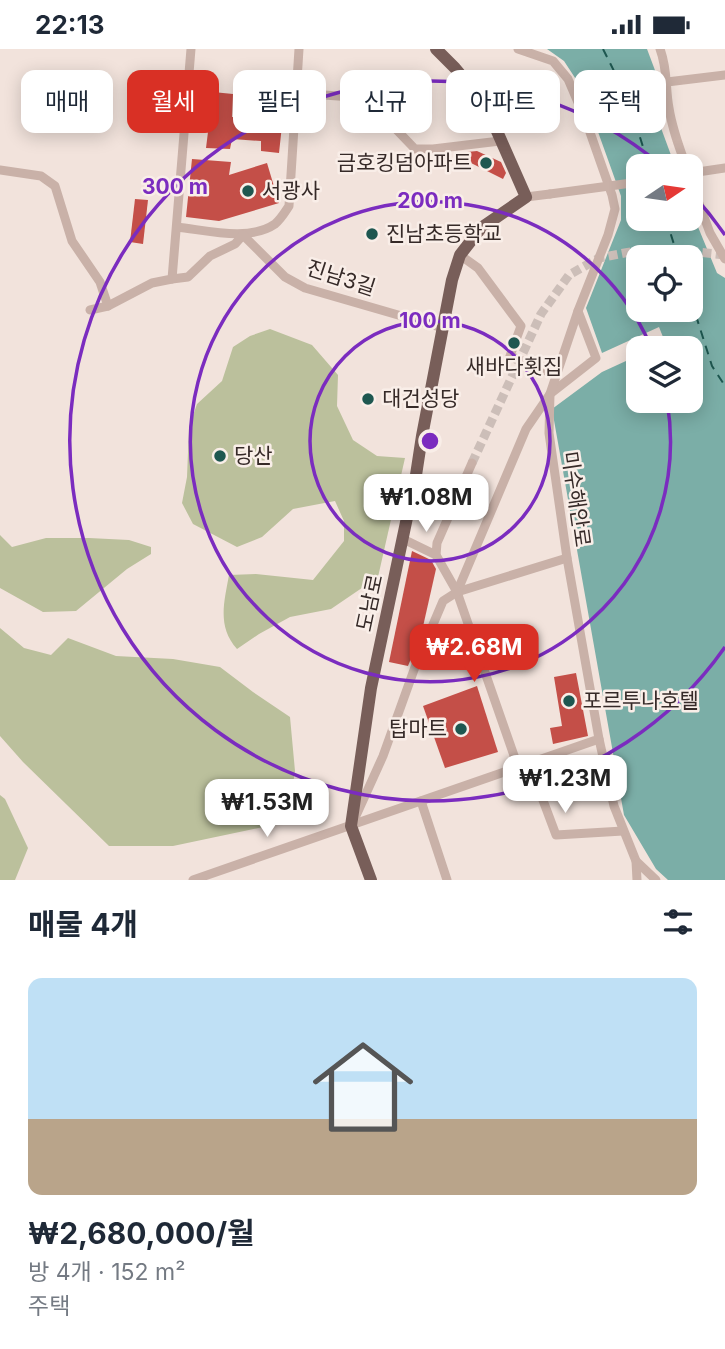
<!DOCTYPE html>
<html lang="ko">
<head>
<meta charset="utf-8">
<style>
  :root { --surface:#fff; --page:#f6f6f7; --text:#1f2937; --muted:#747a83; --line:#e0e1e3; --accent:#d93025 }
  body { margin:0; font-family:Inter,"Noto Sans KR",sans-serif; background:var(--page); color:var(--text); height:100vh; display:flex; flex-direction:column; font-size:26px; white-space:nowrap }
  * { box-sizing:border-box; margin:0 }
  p { font-size:23px; color:var(--muted) }
  .icon { flex:none; width:38px; height:38px; fill:none; stroke:currentColor; stroke-width:2; stroke-linecap:round; stroke-linejoin:round }
  .map { position:relative; height:831px; overflow:hidden }
  .sheet { display:flex; flex-direction:column; background:var(--surface); flex:1 }
  .sheet>* { flex:none }
  .top-card { position:absolute; left:21px; top:21px; width:684px; height:63px; display:flex; gap:14px }
  .needle { width:46px; rotate:77deg }
  .fabs { position:absolute; left:626px; top:105px; display:grid; gap:14px }
  .fabs a { display:grid; place-items:center; width:77px; height:77px; border-radius:14px; background:var(--surface); box-shadow:0 4px 18px #0003; font-size:35px }
  .price { position:absolute; translate:-50% -60px; padding:0 16px; border-radius:14px; background:#fff; color:#222; font-size:23px; line-height:46px; filter:drop-shadow(0 2px 4px #0008) }
  .price::after { content:''; position:absolute; left:50%; top:42px; width:21px; height:16px; margin-left:-10px; background:inherit; clip-path:polygon(0 0,100% 0,50% 100%) }
  .price.on { background:var(--accent); color:#fff }
  ul { padding:0; list-style:none }
  li { display:grid; align-content:center; gap:14px; height:371px; padding:0 28px }
  li+li { border-top:2px solid var(--line) }
  li span { display:grid; place-items:center; height:217px; border-radius:14px; color:#555 }
  li>.icon { margin-inline-start:auto }
  span .icon { width:126px; height:126px; fill:#fffc; stroke-width:1 }
  li b { font-size:30px }
  h2 { display:flex; justify-content:space-between; align-items:center; height:84px; padding:0 28px; font-size:30px }
  .pill { padding:0 24px; border-radius:14px; background:var(--surface); box-shadow:0 4px 18px #0003; font-size:24px; line-height:63px }
  .pill.on { background:var(--accent); color:#fff }
  .status { display:flex; justify-content:space-between; align-items:center; height:49px; padding:0 35px; background:var(--surface); direction:ltr }
  .status svg { height:19px; fill:currentColor }
  .map>svg:first-child { display:block }
  .green { fill:#bbc09c }
  .water { fill:#7baea7; fill-rule:evenodd }
  .lines { fill:none; stroke-linecap:round; stroke-linejoin:round }
  .ferry { stroke:#1e5750; stroke-width:2; stroke-dasharray:9 7; stroke-linecap:butt }
  .building { fill:#c44f48 }
  .minor-tunnel { stroke:#ccbeb8; stroke-width:9; stroke-dasharray:9 4.5; stroke-linecap:butt }
  .minor { stroke:#c9b1a8; stroke-width:9 }
  .major { stroke:#785e59; stroke-width:12 }
  .minor-bridge { stroke:#c9b1a8; stroke-width:9 }
  .ring { fill:none; stroke:#7b2cbf; stroke-width:3.5 }
  .poi-dot { fill:#1e5750; stroke:#f9eee8; stroke-width:2.5 }
  .labels { text-anchor:middle; stroke-width:5; stroke-linejoin:round; paint-order:stroke }
  .poi-label { font-size:21px; fill:#362a28; stroke:#f9eee8; text-anchor:start }
  .street-label { font-size:21px; fill:#362a28; stroke:#f9eee8 }
  .centre { fill:#7b2cbf; stroke:#f9eee8; stroke-width:3.5 }
  .ring-label { font-size:21px; text-anchor:middle; font-weight:bold; fill:#7b2cbf; stroke:#f9eee8; stroke-width:5; stroke-linejoin:round; paint-order:stroke }
</style>
</head>
<body>
<div class="status"><b>22:13</b><svg viewBox="0 0 49 12"><path d="M0 12V9h3v3zM5 12V6h3v6zM10 12V3h3v9zM15 12V0h3v12zM26 1h20v11H26zM47 4h2v5h-2z"/></svg></div>
<div class="map">
<svg width="725" height="831" viewBox="0 0 725 831">
  <rect width="100%" height="100%" fill="#f2e3dc"/>
  <!-- green -->
  <g class="green">
    <path d="M270,280L312,296L338,326L337,357L353,391L377,407L405,409L378,528L331,560L290,568L259,585L237,600C217,577 224,554 229,526L256,525L313,531L344,492V472L335,452L293,460L262,488L237,498L193,475L182,454L187,428L189,378L197,355L222,332L233,298L250,287Z"/>
    <path d="M0,486L12,498L46,489H89L129,491L151,498V505L127,520L76,562L43,563L0,539Z"/>
    <path d="M0,579L24,599L51,606L68,589L116,607L173,610L220,618L253,643L290,668L295,722L289,760L263,778L173,797H109L23,713L0,687Z"/>
    <path d="M0,746L5,750L28,799L15,831H0Z"/>
  </g>
  <!-- water -->
  <path class="water" d="M547,0H647L656,24L661,79L675,117H639V170H691V161L717,224L725,229V831H668L656,820L624,766L552,360L602,323L639,306V352H691V299H652L665,293L659,278L602,304L586,259L621,171V147L583,41L564,12ZM639,208H691V261H639Z"/>
  <g class="lines">
    <!-- ferry -->
    <g class="ferry">
      <path d="M603,0L628,50L649,117"/>
      <path d="M666,170L678,208"/>
      <path d="M691,251L712,317L725,337"/>
    </g>
  </g>
  <!-- building -->
  <g class="building">
    <path d="M213,43L233,45L232,68L262,70L266,47L285,49L279,104L261,102V92L232,90L230,100L206,99Z"/>
    <path d="M477,102L501,113L506,124L503,130L463,110L467,103Z"/>
    <path d="M192,110L231,113L229,126L267,114L279,154L219,172L186,168Z"/>
    <path d="M135,150L148,151L143,195L130,193Z"/>
    <path d="M412,502L431,511L436,520L422,582L408,617L389,613Z"/>
    <path d="M576,624L588,687L553,695L550,679L562,677L554,628Z"/>
    <path d="M477,637L498,703L445,719L423,657Z"/>
  </g>
  <g class="lines">
    <!-- minor-tunnel -->
    <path class="minor-tunnel" d="M472,414L541,265L569,226L599,209L640,201H678L725,206"/>
    <!-- minor -->
    <g class="minor">
      <path d="M660,0C668,21 665,38 669,59C672,79 679,98 686,117"/>
      <path d="M667,33L725,26"/>
      <path d="M296,44L352,48L390,74L415,100H433L500,92"/>
      <path d="M0,121L41,127L55,137L72,192L100,233L108,257"/>
      <path d="M691,124L725,119"/>
      <path d="M691,133L710,184L725,210"/>
      <path d="M526,148L550,145"/>
      <path d="M177,178C206,181 249,193 275,175C281,170 285,163 289,157L299,0"/>
      <path d="M460,206L478,219L521,277L510,307L556,326"/>
      <path d="M172,230L188,228L210,207L235,195L243,186L285,228L305,239L443,279"/>
      <path d="M90,261L108,257L152,234L172,230L191,0"/>
      <path d="M403,490L436,506"/>
      <path d="M457,543L567,509"/>
      <path d="M599,690L614,757L636,812L637,831"/>
      <path d="M529,714L556,786L623,782"/>
      <path d="M518,718L457,543L526,380L550,345L596,309L578,262"/>
      <path d="M421,752L447,831"/>
      <path d="M355,769L383,707L415,618L443,552L457,543L436,506L437,494L472,414"/>
      <path d="M636,812L656,831"/>
      <path d="M193,831L599,690L567,509L549,384L550,345L578,262L608,186L615,160L612,146L586,72L568,30L553,12L518,0"/>
    </g>
    <!-- major -->
    <path class="major" d="M371,831L351,777L371,639L416,426L422,387L452,231L460,206L481,179L526,148L485,55L455,19L436,0"/>
    <!-- minor-bridge -->
    <path class="minor-bridge" d="M550,145L639,133"/>
  </g>
  <!-- distance rings -->
  <g class="ring">
    <circle cx="430" cy="392" r="120"/>
    <path d="M667 352A240 240 0 1 1 651 298"/>
    <path d="M725 598A360 360 0 1 1 661 116M693 146A360 360 0 0 1 725 186"/>
  </g>
  <!-- markers -->
  <g class="poi-dot">
    <circle cx="486" cy="114" r="7"/>
    <circle cx="248" cy="142" r="7"/>
    <circle cx="372" cy="185" r="7"/>
    <circle cx="514" cy="294" r="7"/>
    <circle cx="368" cy="350" r="7"/>
    <circle cx="220" cy="407" r="7"/>
    <circle cx="569" cy="652" r="7"/>
    <circle cx="461" cy="680" r="7"/>
  </g>
  <g class="labels">
    <!-- poi labels -->
    <g class="poi-label">
      <text x="472" y="121" text-anchor="end">금호킹덤아파트</text>
      <text x="262" y="149">서광사</text>
      <text x="386" y="192">진남초등학교</text>
      <text x="514" y="325" text-anchor="middle">새바다횟집</text>
      <text x="382" y="357">대건성당</text>
      <text x="234" y="414">당산</text>
      <text x="583" y="659">포르투나호텔</text>
      <text x="447" y="687" text-anchor="end">탑마트</text>
    </g>
    <!-- street labels -->
    <g class="street-label">
      <text transform="translate(341 229) rotate(18)" y="7">진남3길</text>
      <text transform="translate(576 450) rotate(82)" y="7">미수해안로</text>
      <text transform="translate(370 554) rotate(-78)" y="7">도남로</text>
    </g>
  </g>
  <circle cx="430" cy="392" r="10" class="centre"/>
  <g class="ring-label">
    <text x="175" y="145">300 m</text>
    <text x="430" y="159">200 m</text>
    <text x="430" y="279">100 m</text>
  </g>
</svg>
<div class="fabs">
<a><svg class="needle" viewBox="-14 -14 28 28"><path d="M0-13l5 13h-10z" fill="#e53935"/><path d="M0 13l5-13h-10z" fill="#747a83"/></svg></a>
<a><svg class="icon" aria-label="locate" viewBox="0 0 24 24"><circle cx="12" cy="12" r="6"/><path d="M12 2v4M12 18v4M2 12h4M18 12h4"/></svg></a>
<a><svg class="icon" aria-label="layers" viewBox="0 0 24 24"><path d="M12 4l9 5-9 5-9-5zM3 14l9 5 9-5"/></svg></a>
</div>
<b class="price" style="left:426px;top:485px">₩1.08M</b>
<b class="price on" style="left:474px;top:635px">₩2.68M</b>
<b class="price" style="left:565px;top:766px">₩1.23M</b>
<b class="price" style="left:267px;top:790px">₩1.53M</b>
<div class="top-card">
<a class="pill">매매</a>
<a class="pill on">월세</a>
<a class="pill">필터</a>
<a class="pill">신규</a>
<a class="pill">아파트</a>
<a class="pill">주택</a>
</div>
</div>
<section class="sheet">
<h2>매물 4개<svg class="icon" aria-label="filters" viewBox="0 0 24 24"><path d="M4 7h16M4 17h16"/><circle cx="9" cy="7" r="2"/><circle cx="15" cy="17" r="2"/></svg></h2>
<ul>
<li><span style="background:linear-gradient(#bfe0f5 65%,#b9a48a 0)"><svg class="icon" aria-label="home" viewBox="0 0 24 24"><path d="M3 11l9-7 9 7M6 9v11h12V9"/></svg></span><div><b>₩2,680,000/월</b><p>방 4개 · 152 m²</p><p>주택</p></div></li>
</ul>
</section>
</body>
</html>
